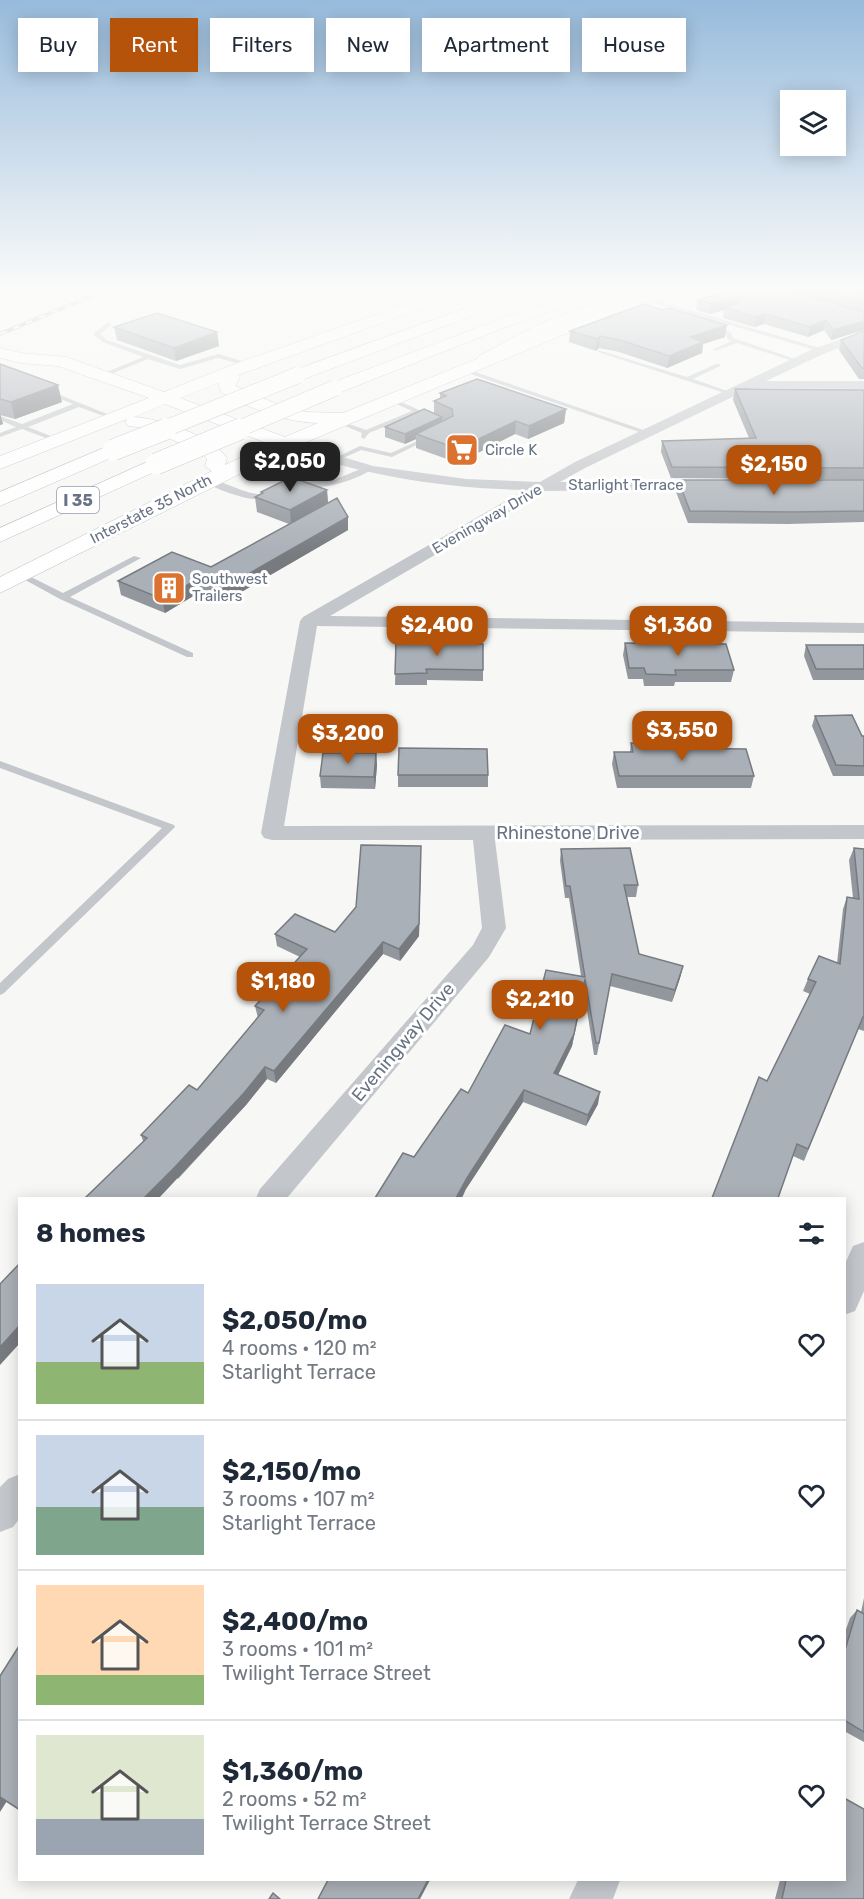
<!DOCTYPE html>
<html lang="en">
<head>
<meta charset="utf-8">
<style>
  :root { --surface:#fff; --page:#f2f2f3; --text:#1f2937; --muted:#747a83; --line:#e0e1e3; --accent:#b45309 }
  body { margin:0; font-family:Rubik,sans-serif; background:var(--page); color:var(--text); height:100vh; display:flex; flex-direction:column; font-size:22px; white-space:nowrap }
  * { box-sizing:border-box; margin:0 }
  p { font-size:20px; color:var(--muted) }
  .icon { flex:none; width:33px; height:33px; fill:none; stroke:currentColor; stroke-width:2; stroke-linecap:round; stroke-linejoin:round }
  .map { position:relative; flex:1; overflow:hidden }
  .details { position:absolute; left:18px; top:1197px; width:828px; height:684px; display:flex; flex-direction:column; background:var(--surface); border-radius:0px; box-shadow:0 3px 15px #0003 }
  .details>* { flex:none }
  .hud { position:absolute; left:18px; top:18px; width:828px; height:54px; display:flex; gap:12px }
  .tools { position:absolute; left:780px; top:90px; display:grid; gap:12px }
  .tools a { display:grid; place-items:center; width:66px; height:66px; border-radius:0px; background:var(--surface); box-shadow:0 3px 15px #0003; font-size:30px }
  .price { position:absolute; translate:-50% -51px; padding:0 14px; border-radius:12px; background:var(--accent); color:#fff; font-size:20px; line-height:39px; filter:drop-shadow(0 2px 3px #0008) }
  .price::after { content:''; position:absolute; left:50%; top:36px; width:18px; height:14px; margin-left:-9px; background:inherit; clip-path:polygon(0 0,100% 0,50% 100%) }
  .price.active { background:#222; color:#fff }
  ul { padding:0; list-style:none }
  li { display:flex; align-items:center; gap:18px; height:150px; padding:0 18px }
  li+li { border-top:2px solid var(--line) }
  li span { display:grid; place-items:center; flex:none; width:168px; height:120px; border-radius:0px; color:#555 }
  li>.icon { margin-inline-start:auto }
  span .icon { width:72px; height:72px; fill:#fffc; stroke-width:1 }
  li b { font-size:26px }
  h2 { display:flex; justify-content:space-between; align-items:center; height:72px; padding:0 18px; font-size:26px }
  .chip { padding:0 21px; border-radius:0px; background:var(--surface); box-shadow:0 3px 15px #0003; font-size:21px; line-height:54px }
  .chip.active { background:var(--accent); color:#fff }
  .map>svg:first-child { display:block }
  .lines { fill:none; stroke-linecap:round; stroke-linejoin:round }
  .secondary-casing { stroke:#b6b9bf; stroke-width:1 }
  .highway-casing { stroke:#b6b8bc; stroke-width:1 }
  .lane { fill:#c3c6ca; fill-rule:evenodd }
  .street { fill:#c3c6ca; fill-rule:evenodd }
  .secondary { fill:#fff; fill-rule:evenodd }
  .highway { fill:#fff; fill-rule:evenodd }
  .rail-casing { stroke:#a6aab1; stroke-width:4 }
  .rail { stroke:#fff; stroke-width:2; stroke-dasharray:7; stroke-linecap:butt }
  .highway-bridge-far1-casing { stroke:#b6b8bc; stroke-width:17; stroke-linecap:butt }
  .highway-bridge-casing { stroke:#b6b8bc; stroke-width:22; stroke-linecap:butt }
  .highway-bridge-far1 { stroke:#fff; stroke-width:16 }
  .highway-bridge { stroke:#fff; stroke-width:21 }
  .wall { fill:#92979d }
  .shaded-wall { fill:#777b80 }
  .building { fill:#aab0b7; stroke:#777b80; stroke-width:1.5 }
  .labels { text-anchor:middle; stroke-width:6; stroke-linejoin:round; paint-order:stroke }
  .far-poi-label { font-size:15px; fill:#687385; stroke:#fff; text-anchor:start }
  .far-street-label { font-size:15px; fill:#687385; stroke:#fff }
  .shield { fill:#fff; stroke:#959daa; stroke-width:1.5 }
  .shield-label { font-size:16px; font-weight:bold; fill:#687385 }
  .street-label { font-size:18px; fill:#687385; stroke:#fff }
</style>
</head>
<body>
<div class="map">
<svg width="864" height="1899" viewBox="0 0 864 1899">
  <rect width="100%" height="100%" fill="#f7f7f5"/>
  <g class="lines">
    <!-- secondary casing -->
    <g class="secondary-casing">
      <path id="secondary" d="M444,291H464L462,294L238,375L240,377L235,386L286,408L307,412L343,413L603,308L657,291H678L676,294L613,314L292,448L0,593V577L212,471L205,466L207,459L200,452L146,428L128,426L125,422L127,419L0,469V456L149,398L58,366L21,363L0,358V348L21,353L66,357L164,392L232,365ZM218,383L222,393C252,409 283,422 318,423L285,437L180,398ZM165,404L269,444L225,465L227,458C212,436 159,418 134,417Z"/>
    </g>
    <!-- highway casing -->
    <g class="highway-casing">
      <g id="highway">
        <path d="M584,291H604L602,294L516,323L341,392H329L326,388L329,384L506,317Z"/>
        <path d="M624,291H643L641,294L547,332L491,364H479L477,360L479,356L535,326Z"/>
        <path d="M466,308L474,313L471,316L304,379H292L289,375L292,371Z"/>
        <path d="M113,444L120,446L123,450L120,454L0,506V492Z"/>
        <path d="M156,458L163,460L166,464L163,468L0,542V528Z"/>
      </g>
    </g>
    <!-- lane -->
    <g class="lane">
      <path d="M646,297L823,349L824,350L819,351L644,300Z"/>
      <path d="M109,322L111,325L100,334L107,340L180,365L218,354L252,364L249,366L218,358L180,369L148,359L106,376H102V374L143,357L103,342L94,335V333Z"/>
      <path d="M712,326L731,332L733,338L801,361L796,362L737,343L714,351V349L732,341L728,340L726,334L710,329Z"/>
      <path d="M598,350L687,377L716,364H720V366L693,379L733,393L728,394L598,352Z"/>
      <path d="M464,368L649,432L650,433L645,434L462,371Z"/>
      <path d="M45,389L117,418L112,419L79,407L28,427L58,439V441H54L22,429L0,437V433L16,427L0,420V416L22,424L73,404L43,392V390Z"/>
      <path d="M392,398L435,417L432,419L418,413L369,433L364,439L361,437L362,433L335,422L338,420L366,430L412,411L390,401V399Z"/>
      <path d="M428,436L433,437L392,457L361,450L337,461L331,460L360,446L391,453Z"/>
      <path d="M365,467L372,469C356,481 312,494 294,484L298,482L334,480Z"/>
      <path d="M203,479C227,479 246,499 271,493L275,495C254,507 224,490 203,483Z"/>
      <path d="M134,556L141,558L70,597L193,653V657H187L60,599L18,576L25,574L63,593Z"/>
      <path d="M0,761L174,825L175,827L4,993L0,995V983L162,828L0,768Z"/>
    </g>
    <!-- street -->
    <g class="street">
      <path d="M864,331V338L821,355L766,381H864V389L751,388L585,468L560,482H710L717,486L715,489L545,491L330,616L864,623V633L317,626L284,826L864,825V839L495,840L506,928L489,957L287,1198H256L260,1189L473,945L482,928L473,840H272L264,838L261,833L300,621L303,617L525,490C437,488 364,475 280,447L278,444L280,441H290L373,466L466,479L540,482L575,462L813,349Z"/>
      <path d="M864,1242V1291L855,1311L844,1315V1266L853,1246Z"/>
      <path d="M20,1474V1518L13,1527L0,1532V1487L8,1479Z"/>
      <path d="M578,1880H620L613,1899H569Z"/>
    </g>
    <!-- secondary -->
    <use href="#secondary" class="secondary"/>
    <!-- highway -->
    <use href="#highway" class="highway"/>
    <!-- rail casing -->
    <g class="rail-casing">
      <path id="rail" d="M0,334L104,291"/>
    </g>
    <!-- rail -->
    <use href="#rail" class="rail"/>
    <!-- highway-bridge-far1 casing -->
    <g class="highway-bridge-far1-casing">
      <g id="highway-bridge-far1">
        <path d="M162,430L298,375"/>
        <path d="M236,430L335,388"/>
      </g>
    </g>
    <!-- highway-bridge casing -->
    <g class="highway-bridge-casing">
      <g id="highway-bridge">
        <path d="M113,450L166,429"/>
        <path d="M156,464L240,429"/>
      </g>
    </g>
    <!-- highway-bridge-far1 -->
    <use href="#highway-bridge-far1" class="highway-bridge-far1"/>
    <!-- highway-bridge -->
    <use href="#highway-bridge" class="highway-bridge"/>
  </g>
  <!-- wall -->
  <g class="wall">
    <path d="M729,291H864V330L831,340L824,330L808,337L764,324L754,327L723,318L724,310L710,314L696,310L698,300Z"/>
    <path d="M114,327L217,332L219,346L176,361L117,340Z"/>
    <path d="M570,331L725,337L703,344L702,353L667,368L619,352L599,348L596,351L569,342Z"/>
    <path d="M864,331V379H859L839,350L841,340Z"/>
    <path d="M0,364L62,402L15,419L0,415L3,424L0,425Z"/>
    <path d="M735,389L864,390V480L671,478L661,452L662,441L749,438L733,400Z"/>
    <path d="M440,393L566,409L564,423L528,439L515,434L458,463L416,448V439L405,444L385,437V427L434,413V401L440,398Z"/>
    <path d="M678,480H864V522L788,524L688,523L676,492Z"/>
    <path d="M327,490L328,503L348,517V530L224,602L200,592L165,613L121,595L118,581L211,567L289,524L257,512L255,497L261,494V492Z"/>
    <path d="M396,642L483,670V681L427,680V685H395Z"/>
    <path d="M625,643L734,670L731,682H675L674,686H644L643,679H628L623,655Z"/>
    <path d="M806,645H864V680H813L804,656Z"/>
    <path d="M815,716L862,736H864V776H833L812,726Z"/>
    <path d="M631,743L671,748L754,776L751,788H617L612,764L614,752H630Z"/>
    <path d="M376,753L377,765L375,789L321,788L320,776Z"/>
    <rect x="398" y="775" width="90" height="12"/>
    <path d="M854,848L864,849V1031L858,1029L804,1161L793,1156L767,1081L810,994L803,991L808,979L837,963L843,909L847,897L853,898L849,860Z"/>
    <path d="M561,849L638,885L636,897H627L639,954L683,966L680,978L672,1002L610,986L597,1055H594L584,991L572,1046L558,1075L598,1104L586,1126L523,1102L466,1189L414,1157L468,1093L530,1034L581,976L569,898H565L560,861Z"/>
    <path d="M421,858L419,936L400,961L383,954L276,1083L267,1079L246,1105L178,1179L143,1141L141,1135L197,1090L258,1018L255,1006L300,957L277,946L275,934L335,932Z"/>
    <path d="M864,1598V1742L844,1731V1635L850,1618L857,1610L861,1612Z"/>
    <path d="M780,1880H844L864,1899H775Z"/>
  </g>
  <!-- shaded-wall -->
  <g class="shaded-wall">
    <path d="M741,297L739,306L725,308L724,310L710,314L712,304Z"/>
    <path d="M765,314L764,324L754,327L756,317Z"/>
    <path d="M826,320L824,330L808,337L810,327Z"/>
    <path d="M864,321V330L831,340L833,330Z"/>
    <path d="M727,325L725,337L703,344L702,353L667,368L669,356L690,337Z"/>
    <path d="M217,332L219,346L176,361L174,348Z"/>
    <path d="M600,336L599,348L596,351L597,339Z"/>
    <path d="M58,385L62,402L15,419L11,402Z"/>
    <path d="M566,409L564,423L528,439L529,426Z"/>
    <path d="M0,413L3,424L0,425Z"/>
    <path d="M442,417V427L416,434V439L405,444V434Z"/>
    <path d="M516,421L515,434L458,463V449Z"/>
    <path d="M327,490L328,505L291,525L290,510Z"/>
    <path d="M348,517V530L224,602L222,589Z"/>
    <path d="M198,579L200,592L165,613L162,599Z"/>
    <path d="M376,753L377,765L375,789L374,777Z"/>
    <path d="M421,858L419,936L400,961L399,949Z"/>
    <path d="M383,942V954L276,1083L274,1071Z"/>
    <path d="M683,966L680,978L672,1002L675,990Z"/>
    <path d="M585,979L572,1046L553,1085L554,1073Z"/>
    <path d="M265,1067L267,1079L246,1105L159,1198H144Z"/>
    <path d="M524,1090L523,1102L466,1189L462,1198H456L467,1178Z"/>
    <path d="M600,1092L598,1104L586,1126L588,1115Z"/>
    <path d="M20,1325V1343L0,1365V1347Z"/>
    <path d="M0,1797L7,1801L0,1812Z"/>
    <path d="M428,1880H430L420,1899H418Z"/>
  </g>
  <!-- building -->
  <g class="building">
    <path d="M729,291H792L864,312V321L833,330L826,320L810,327L765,314L756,317L725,308L740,302L741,297L712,304L698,300Z"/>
    <path d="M817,291H864V304Z"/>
    <path d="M644,304L663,310L669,308L727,325L690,337L703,342L669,356L620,340L600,336L597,339L570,331Z"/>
    <path d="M157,313L217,332L174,348L114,327Z"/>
    <path d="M864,331V369L862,368L841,340Z"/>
    <path d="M0,364L58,385L11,402L0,399Z"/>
    <path d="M477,379L566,409L529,426L516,421L458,449L416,434L453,416L452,409L434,401L446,396L440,393Z"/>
    <path d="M735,389L864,390V468L672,467L662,441L756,438Z"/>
    <path d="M424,409L442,417L405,434L385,427Z"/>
    <path d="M291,477L327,490L290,510L255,497L263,493L261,492Z"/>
    <path d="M678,480H864V511L791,512L690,511Z"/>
    <path d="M337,498L348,517L222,589L198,579L162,599L118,581L172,552L211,567Z"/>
    <path d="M396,642L483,644V670L426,669L427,673L395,674Z"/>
    <path d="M625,643L726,644L734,670H675L676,675L646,674L644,668H629Z"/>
    <path d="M806,645H864V669H816Z"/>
    <path d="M852,715L862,736H864V766L836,765L815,716Z"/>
    <path d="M631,743H670L671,748L746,749L754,776H619L614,752H633Z"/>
    <path d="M399,748L487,749L488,775H398Z"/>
    <path d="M323,753H376L374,777L320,776Z"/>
    <path d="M361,845L421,846L419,924L399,949L383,942L274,1071L265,1067L244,1093L175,1167L144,1198H85L147,1138L141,1135L189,1085L197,1090L264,1010L255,1006L307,949L275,934L295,914L335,932L356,907Z"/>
    <path d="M630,848L638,885H624L639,954L683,966L675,990L612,974L599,1043H596L585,979L574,1034L554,1073L600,1092L588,1115L524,1090L467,1178L456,1198H375L403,1153L414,1157L461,1089L468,1093L505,1025L530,1034L546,970L585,977L570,886H566L561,849Z"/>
    <path d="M854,848L864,849V1017H863L808,1149L797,1144L778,1198H712L759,1077L767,1081L816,982L808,979L819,956L840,964L847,897L859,899Z"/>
    <path d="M20,1263V1325L0,1347V1284Z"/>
    <path d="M857,1610L864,1614V1732L844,1720V1653Z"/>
    <path d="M19,1646H20V1810L0,1797V1676Z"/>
    <path d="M844,1798L864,1809V1899H782L786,1880H844Z"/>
    <path d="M328,1880H428L418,1899H318Z"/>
    <path d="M273,1893L280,1899H269Z"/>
  </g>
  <!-- sky -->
  <linearGradient id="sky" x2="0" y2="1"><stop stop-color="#97bbdc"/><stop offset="0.52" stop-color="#fbfbfa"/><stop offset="1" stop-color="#fbfbfa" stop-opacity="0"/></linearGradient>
  <rect width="864" height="556" fill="url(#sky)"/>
  <!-- icons -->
  <defs>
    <g id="supermarket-square" transform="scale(1.725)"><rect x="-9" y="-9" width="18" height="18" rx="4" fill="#dc7230" stroke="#fff"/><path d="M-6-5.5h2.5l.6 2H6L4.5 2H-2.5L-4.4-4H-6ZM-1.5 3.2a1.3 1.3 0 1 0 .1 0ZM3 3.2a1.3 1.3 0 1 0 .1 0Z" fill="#fff"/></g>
    <g id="building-square" transform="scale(1.725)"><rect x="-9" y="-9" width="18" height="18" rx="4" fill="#dc7230" stroke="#fff"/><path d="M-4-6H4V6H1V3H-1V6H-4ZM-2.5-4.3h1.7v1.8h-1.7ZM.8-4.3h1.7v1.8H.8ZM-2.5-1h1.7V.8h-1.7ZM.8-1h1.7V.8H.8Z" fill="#fff"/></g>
  </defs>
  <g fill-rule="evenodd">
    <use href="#supermarket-square" x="462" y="450"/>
    <use href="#building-square" x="169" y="588"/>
  </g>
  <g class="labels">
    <!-- far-poi labels -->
    <g class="far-poi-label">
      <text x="485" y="455">Circle K</text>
      <text x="192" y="584">Southwest<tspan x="192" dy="17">Trailers</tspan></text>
    </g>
    <!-- far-street labels -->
    <g class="far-street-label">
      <text x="626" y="490">Starlight Terrace</text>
      <text transform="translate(151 509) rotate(-27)" y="5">Interstate 35 North</text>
      <text transform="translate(487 519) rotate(-30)" y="5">Eveningway Drive</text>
    </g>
    <!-- shield labels -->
    <rect class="shield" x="57" y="487" width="42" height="26" rx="4.5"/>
    <g class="shield-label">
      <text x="78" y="506">I 35</text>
    </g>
    <!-- street labels -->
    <g class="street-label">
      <text x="568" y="839">Rhinestone Drive</text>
      <text transform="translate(403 1042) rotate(-50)" y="6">Eveningway Drive</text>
    </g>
  </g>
</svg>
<div class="tools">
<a><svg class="icon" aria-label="layers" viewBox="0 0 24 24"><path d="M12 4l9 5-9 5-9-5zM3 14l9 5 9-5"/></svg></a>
</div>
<b class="price active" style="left:290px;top:493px">$2,050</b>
<b class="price" style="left:774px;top:496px">$2,150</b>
<b class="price" style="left:437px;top:657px">$2,400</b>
<b class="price" style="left:678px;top:657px">$1,360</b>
<b class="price" style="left:682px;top:762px">$3,550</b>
<b class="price" style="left:348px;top:765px">$3,200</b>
<b class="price" style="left:283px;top:1013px">$1,180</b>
<b class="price" style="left:540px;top:1031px">$2,210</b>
<div class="hud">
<a class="chip">Buy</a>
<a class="chip active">Rent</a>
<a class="chip">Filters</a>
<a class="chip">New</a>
<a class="chip">Apartment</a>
<a class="chip">House</a>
</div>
<section class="details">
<h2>8 homes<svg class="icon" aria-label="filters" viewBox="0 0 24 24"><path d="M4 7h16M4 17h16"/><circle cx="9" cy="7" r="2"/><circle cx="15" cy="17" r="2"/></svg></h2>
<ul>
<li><span style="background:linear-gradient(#c9d6e8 65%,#8fb573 0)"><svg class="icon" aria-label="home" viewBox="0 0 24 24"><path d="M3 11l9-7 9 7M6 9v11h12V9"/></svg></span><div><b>$2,050/mo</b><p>4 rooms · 120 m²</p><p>Starlight Terrace</p></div><svg class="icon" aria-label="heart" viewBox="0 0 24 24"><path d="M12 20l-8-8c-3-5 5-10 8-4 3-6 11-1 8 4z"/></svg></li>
<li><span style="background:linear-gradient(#c9d6e8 60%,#7fa58c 0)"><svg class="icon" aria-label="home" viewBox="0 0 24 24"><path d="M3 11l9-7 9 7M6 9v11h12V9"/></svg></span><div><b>$2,150/mo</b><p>3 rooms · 107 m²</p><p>Starlight Terrace</p></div><svg class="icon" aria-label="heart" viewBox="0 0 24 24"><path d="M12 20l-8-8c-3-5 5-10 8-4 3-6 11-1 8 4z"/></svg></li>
<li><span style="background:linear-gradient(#ffd9b3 75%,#8fb573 0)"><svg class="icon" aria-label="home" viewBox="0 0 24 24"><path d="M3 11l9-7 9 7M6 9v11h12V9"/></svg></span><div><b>$2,400/mo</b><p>3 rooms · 101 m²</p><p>Twilight Terrace Street</p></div><svg class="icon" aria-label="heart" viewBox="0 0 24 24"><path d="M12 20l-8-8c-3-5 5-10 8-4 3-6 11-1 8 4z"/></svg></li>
<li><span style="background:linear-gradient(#dfe7d0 70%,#9aa5b1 0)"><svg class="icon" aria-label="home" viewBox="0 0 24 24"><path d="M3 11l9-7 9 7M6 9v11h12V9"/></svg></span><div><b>$1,360/mo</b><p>2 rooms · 52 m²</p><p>Twilight Terrace Street</p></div><svg class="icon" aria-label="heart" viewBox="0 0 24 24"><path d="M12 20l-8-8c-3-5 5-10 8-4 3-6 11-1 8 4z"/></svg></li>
</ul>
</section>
</div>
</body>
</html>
